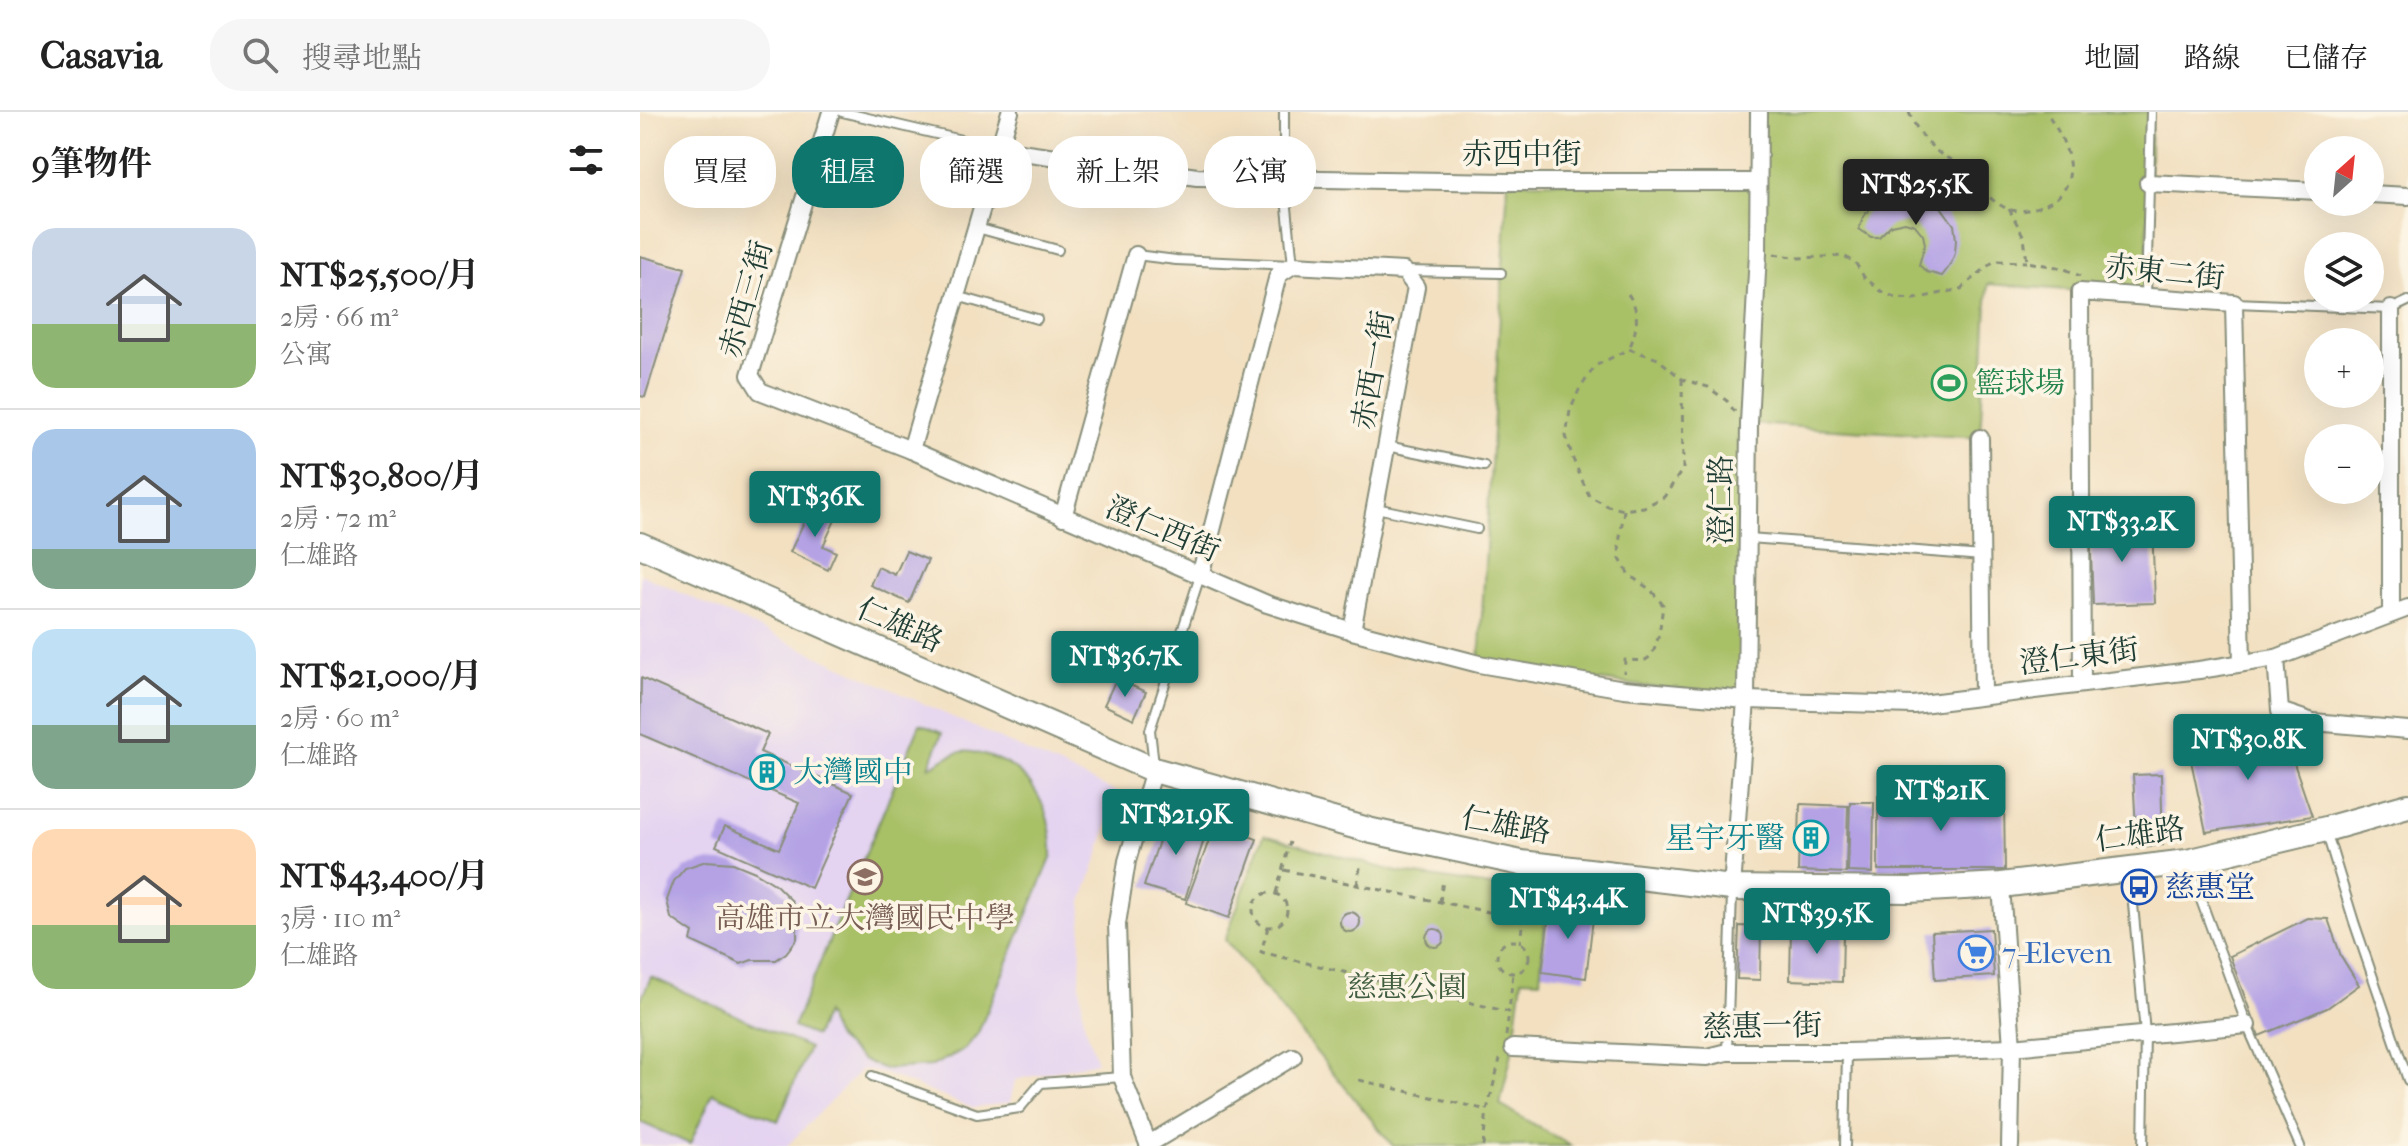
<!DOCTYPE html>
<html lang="zh-TW">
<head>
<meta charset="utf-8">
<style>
  :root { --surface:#fff; --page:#f6f6f6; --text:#222; --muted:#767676; --line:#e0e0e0; --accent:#0f766e }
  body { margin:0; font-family:"IM FELL French Canon","Noto Serif TC",serif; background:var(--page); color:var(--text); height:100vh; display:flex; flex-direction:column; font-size:30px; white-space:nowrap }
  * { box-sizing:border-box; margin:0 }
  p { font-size:26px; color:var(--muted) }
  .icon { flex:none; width:44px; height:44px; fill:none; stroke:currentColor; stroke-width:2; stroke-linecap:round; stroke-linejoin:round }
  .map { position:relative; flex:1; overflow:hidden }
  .side { display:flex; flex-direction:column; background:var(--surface); width:640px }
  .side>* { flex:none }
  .banner { position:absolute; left:24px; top:24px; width:760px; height:72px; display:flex; gap:16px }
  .needle { width:52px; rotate:27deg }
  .tools { position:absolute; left:1664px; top:24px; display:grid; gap:16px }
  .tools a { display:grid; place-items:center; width:80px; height:80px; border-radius:50%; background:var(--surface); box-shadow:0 8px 32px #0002; font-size:40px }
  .price { position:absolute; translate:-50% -68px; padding:0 18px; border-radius:8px; background:var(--accent); color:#fff; font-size:26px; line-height:52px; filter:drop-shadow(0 2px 4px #0008) }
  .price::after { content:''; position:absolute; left:50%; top:48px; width:24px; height:18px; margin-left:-12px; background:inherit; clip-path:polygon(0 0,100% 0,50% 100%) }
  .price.selected { background:#222; color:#fff }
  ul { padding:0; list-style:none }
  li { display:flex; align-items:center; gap:24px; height:200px; padding:0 32px }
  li+li { border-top:2px solid var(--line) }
  li span { display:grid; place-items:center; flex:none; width:224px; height:160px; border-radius:24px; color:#555 }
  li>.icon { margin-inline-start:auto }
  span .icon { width:96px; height:96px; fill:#fffc; stroke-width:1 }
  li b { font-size:34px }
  h2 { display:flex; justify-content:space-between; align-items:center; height:96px; padding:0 32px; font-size:34px }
  .pill { padding:0 28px; border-radius:32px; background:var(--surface); box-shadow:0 8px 32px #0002; font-size:28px; line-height:72px }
  .pill.selected { background:var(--accent); color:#fff }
  header { display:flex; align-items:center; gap:48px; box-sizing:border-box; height:112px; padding:0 40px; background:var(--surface); border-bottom:2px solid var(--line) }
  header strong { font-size:38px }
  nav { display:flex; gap:44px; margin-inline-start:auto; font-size:28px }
  .search { width:560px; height:72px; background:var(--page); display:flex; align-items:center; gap:20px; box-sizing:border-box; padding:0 28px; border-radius:32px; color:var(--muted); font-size:30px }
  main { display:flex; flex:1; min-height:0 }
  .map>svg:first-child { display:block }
  .built { fill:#e4d3f1 }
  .green { fill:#a8c066; stroke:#647e4d; stroke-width:2 }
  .building { fill:#b4a2e5 }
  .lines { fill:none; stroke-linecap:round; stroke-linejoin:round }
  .lane-casing { stroke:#888e7a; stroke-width:12 }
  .street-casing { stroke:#888e7a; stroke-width:20 }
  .secondary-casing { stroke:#888e7a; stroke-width:28 }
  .path { stroke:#888e7a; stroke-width:3; stroke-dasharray:6 6; stroke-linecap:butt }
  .lane { stroke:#fff; stroke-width:8 }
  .street { stroke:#fff; stroke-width:16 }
  .secondary { stroke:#fff; stroke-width:24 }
  .labels { text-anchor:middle; stroke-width:7; stroke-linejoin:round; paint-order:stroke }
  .street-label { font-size:30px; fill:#1f3d34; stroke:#fcf5e5 }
  .leisure-label { font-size:30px; fill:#27864d; stroke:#fcf5e5; text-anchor:start }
  .culture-label { font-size:30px; fill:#0d838f; stroke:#fcf5e5; text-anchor:start }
  .transit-label { font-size:30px; fill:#164399; stroke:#fcf5e5; text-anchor:start }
  .education-label { font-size:30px; fill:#785e54; stroke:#fcf5e5 }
  .shop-label { font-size:30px; fill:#366cbe; stroke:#fcf5e5; text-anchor:start }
  .park-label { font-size:30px; fill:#415e40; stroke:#fcf5e5 }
</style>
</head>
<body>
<header>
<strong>Casavia</strong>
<div class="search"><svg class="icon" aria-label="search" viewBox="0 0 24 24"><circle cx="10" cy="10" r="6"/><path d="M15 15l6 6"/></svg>搜尋地點</div>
<nav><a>地圖</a><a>路線</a><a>已儲存</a></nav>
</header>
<main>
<section class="side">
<h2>9筆物件<svg class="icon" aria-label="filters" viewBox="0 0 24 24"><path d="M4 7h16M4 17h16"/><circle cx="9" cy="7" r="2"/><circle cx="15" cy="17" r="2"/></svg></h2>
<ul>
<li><span style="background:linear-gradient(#c9d6e8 60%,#8fb573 0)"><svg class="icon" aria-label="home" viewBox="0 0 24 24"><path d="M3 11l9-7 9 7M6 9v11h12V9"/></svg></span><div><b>NT$25,500/月</b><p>2房 · 66 m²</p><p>公寓</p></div></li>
<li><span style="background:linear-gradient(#a9c7e8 75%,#7fa58c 0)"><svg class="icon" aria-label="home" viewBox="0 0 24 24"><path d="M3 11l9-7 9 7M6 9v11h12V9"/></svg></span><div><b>NT$30,800/月</b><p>2房 · 72 m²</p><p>仁雄路</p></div></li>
<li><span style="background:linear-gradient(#bfe0f5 60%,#7fa58c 0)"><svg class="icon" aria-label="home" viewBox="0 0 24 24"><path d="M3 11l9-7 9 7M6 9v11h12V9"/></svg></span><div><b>NT$21,000/月</b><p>2房 · 60 m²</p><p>仁雄路</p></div></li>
<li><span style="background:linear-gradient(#ffd9b3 60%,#8fb573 0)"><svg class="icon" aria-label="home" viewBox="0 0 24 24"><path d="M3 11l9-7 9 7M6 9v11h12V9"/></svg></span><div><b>NT$43,400/月</b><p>3房 · 110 m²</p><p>仁雄路</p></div></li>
</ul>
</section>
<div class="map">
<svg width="1768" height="1034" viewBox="0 0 1768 1034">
  <rect width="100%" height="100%" fill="#fcf5e5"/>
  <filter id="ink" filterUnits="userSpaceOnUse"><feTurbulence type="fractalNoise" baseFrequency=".0125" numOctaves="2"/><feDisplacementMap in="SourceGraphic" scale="16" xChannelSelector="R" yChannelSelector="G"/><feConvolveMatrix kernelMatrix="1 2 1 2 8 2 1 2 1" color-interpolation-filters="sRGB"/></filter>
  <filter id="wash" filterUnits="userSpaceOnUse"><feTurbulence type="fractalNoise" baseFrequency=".006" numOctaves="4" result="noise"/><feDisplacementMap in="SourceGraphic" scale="32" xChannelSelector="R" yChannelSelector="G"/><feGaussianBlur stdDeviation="1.8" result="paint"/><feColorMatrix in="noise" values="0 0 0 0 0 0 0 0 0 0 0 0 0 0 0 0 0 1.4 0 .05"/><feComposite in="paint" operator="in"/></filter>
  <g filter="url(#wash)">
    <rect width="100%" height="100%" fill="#f2e0c1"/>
    <!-- built -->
    <path class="built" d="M0,462L476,680L460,739L442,790L440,872L444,910L457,950L375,968L370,990L333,996L245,962L222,957L147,1034H0Z"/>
    <!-- green -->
    <g class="green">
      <path d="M1119,0H1511L1506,184L1348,172L1340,326L1112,312L1106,588L839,552L868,70H1117Z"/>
      <path d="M280,612L302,621L289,655C298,651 307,644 317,641C329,637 341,642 353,646C394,660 413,701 412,744L338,921L325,937L292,954L245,957L224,949L197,927L185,901L175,924L153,915Z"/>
      <path d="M624,723L757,760L908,783L900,868L882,867L873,936L860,993L931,1034H753L585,828Z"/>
      <path d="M11,865L169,936L138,1009L73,981L50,1032L0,1010V889Z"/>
    </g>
    <g id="blocks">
      <!-- building -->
      <g class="building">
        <path d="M1268,80L1280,82L1299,92L1314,113L1316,127L1315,141L1311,152L1302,164L1287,160L1279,153L1285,132L1283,123L1275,113L1265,110L1251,113L1239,125H1231L1219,117L1223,105L1232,94L1254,81Z"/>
        <path d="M0,144L45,156L5,285L0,284Z"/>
        <path d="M171,395L196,406L183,434L196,440L188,458L150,440Z"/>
        <path d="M1512,412L1515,491L1453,493L1450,414Z"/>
        <path d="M266,439L288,448L269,491L230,473L238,455L255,463Z"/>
        <path d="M1,566L128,622L120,640L213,681L171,776L76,734L85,714L139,737L159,691L0,622Z"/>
        <path d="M476,567L506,580L494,607L464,593Z"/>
        <path d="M1642,616L1672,704L1566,720L1549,639Z"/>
        <path d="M1521,662L1523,733L1497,735L1493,663Z"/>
        <path d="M1238,684L1364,685L1365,758H1238Z"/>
        <path d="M1210,690H1234L1233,761L1208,760Z"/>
        <path d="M1160,692L1208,694L1206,761L1158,759Z"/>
        <path d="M528,702L568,715L545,787L504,774Z"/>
        <path d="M575,712L617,727L589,806L546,791Z"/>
        <path d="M66,749L93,751L115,760L136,773L152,789L157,804V827L146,841L136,848H112L101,852L51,829L53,821L31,806L27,788L34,769L45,756Z"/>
        <path d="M910,793L954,798L946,866L902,860Z"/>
        <circle cx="710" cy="810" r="10"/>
        <path d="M1668,806L1688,807L1701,844L1719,873L1687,896L1619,924L1590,844Z"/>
        <path d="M1099,814L1121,815L1120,868L1097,867Z"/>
        <circle cx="795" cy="826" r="9"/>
        <path d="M1351,817L1354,864L1295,868L1292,820Z"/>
        <path d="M1151,818L1203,819L1202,870L1150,868Z"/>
        <circle cx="721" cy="875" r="10"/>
      </g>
    </g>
  </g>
  <g filter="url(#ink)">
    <use href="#blocks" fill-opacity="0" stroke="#888e7a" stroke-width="2"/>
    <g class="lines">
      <!-- lane casing -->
      <g class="lane-casing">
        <g id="lane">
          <path d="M202,0L360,37"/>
          <path d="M337,116L418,138"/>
          <path d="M496,143L536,148L653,153L644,67V0"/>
          <path d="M766,159L861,161"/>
          <path d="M317,184L397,207"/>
          <path d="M1506,184L1511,0"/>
          <path d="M1595,191L1751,197L1768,189"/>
          <path d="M747,334L844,354"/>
          <path d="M736,396L837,417"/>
          <path d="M1109,426L1343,444"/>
          <path d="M514,653L510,618L560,464"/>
          <path d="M1687,722L1714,810L1768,968"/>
          <path d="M1548,753L1607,913L1660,1034"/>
          <path d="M1490,760L1505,921L1503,1034"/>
          <path d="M1087,940L1092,781"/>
          <path d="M232,964L337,1002L380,996L401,971L482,965"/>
          <path d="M1205,1034L1207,940"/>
        </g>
      </g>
      <!-- street casing -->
      <g class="street-casing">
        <g id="street">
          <path d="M191,0L110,263L120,279L271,338"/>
          <path d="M370,0L271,338L627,492L712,519L839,552L984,577L1106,588L1273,593L1559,558L1636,546L1768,496"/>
          <path d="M360,37L557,65L868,70H1118"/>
          <path d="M1508,71L1678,79"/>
          <path d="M1730,82L1768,84"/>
          <path d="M1340,326L1343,584"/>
          <path d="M423,405L496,143"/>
          <path d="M560,464L638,163L653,153L764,159L776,175L712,519"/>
          <path d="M1751,501V197"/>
          <path d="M1636,546L1640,599L1673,610L1768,618"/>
          <path d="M1442,572L1440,180L1594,191L1602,551"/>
          <path d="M1361,773L1372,935L1370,1034"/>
          <path d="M1092,776L1106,588L1109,311L1118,141L1119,0"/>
          <path d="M873,936L1067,945L1087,940H1207L1372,935L1607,913"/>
          <path d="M509,1032L653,945"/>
          <path d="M509,1034L482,965L477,812L487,749L514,658"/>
        </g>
      </g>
      <!-- secondary casing -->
      <g class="secondary-casing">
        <path id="secondary" d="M0,433L514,658L732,719L881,751L1092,776L1269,778L1361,773L1547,750L1686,717L1768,694"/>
      </g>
      <!-- path -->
      <g class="path">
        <path d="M1269,0C1274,15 1289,34 1302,43C1307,47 1314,48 1319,52C1335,67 1346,88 1368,97C1379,101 1388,98 1398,95C1449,80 1428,30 1406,0"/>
        <path d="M1369,97L1384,125L1387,150L1423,156L1440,164"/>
        <path d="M1134,142L1159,146L1203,144L1215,150L1224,165L1241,179L1256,186L1275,187L1321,177L1354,149L1387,150"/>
        <path d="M988,182C1001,200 997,218 989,237"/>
        <path d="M1042,267L1043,357L1024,385L1004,395L984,398L968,394L949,384L933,347L926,324L930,299L939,278L955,254L989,237L1018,247L1042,267L1068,275L1087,289L1095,300"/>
        <path d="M984,398L979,432L980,447L989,463L1011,478L1023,493C1021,506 1019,543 1005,548C999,549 991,548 985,548L984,561"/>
        <path d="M644,758L883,807L880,831"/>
        <path d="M717,773L721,750"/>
        <circle cx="630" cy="798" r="17"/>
        <path d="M636,781L650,730"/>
        <path d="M800,790L803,767"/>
        <path d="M883,807L886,779"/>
        <path d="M628,815L621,840L869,900L873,861"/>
        <circle cx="873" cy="845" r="16"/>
        <path d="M866,924L869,900"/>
        <path d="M719,968L847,998"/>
        <path d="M843,1034L847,998L860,947"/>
      </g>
      <!-- lane -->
      <use href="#lane" class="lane"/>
      <!-- street -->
      <use href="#street" class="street"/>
      <!-- secondary -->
      <use href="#secondary" class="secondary"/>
    </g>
  </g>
  <!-- icons -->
  <defs>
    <g id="stadium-ring" transform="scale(1.8)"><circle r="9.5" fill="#fcf5e5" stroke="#2e9e5b" stroke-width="1.5"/><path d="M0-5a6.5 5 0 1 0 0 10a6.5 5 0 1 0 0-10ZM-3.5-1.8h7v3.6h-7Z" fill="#2e9e5b"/></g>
    <g id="building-ring" transform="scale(1.8)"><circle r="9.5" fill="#fcf5e5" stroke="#0f9aa8" stroke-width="1.5"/><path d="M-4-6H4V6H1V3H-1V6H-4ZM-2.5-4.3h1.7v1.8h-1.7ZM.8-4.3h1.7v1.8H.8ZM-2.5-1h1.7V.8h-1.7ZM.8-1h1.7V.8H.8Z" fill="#0f9aa8"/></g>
    <g id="school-ring" transform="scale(1.8)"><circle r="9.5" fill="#fcf5e5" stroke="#8d6e63" stroke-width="1.5"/><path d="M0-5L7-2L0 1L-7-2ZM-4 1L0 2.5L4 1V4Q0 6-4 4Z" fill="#8d6e63"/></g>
    <g id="bus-ring" transform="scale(1.8)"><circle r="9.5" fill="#fcf5e5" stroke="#1a4fb4" stroke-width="1.5"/><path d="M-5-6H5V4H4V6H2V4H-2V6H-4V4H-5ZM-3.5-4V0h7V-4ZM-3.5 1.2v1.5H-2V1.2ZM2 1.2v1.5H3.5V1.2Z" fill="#1a4fb4"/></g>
    <g id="supermarket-ring" transform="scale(1.8)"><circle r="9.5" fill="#fcf5e5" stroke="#3f7fe0" stroke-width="1.5"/><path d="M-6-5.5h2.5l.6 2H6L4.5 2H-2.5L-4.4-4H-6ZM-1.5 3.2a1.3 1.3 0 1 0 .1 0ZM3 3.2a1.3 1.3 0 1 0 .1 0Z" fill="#3f7fe0"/></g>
  </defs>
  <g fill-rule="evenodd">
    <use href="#stadium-ring" x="1309" y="271"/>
    <use href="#building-ring" x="127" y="660"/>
    <use href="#building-ring" x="1171" y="726"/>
    <use href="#school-ring" x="225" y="765"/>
    <use href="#bus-ring" x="1499" y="775"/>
    <use href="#supermarket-ring" x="1336" y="841"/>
  </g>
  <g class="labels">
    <!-- street labels -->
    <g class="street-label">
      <text x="882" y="52">赤西中街</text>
      <text transform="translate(1525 160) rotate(6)" y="10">赤東二街</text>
      <text transform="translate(106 187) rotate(-74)" y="10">赤西三街</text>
      <text transform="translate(733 258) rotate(-80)" y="10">赤西一街</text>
      <text transform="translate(1081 388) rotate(-90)" y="10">澄仁路</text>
      <text transform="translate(523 417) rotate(23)" y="10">澄仁西街</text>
      <text transform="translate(260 513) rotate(24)" y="10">仁雄路</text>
      <text transform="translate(1439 544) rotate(-7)" y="10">澄仁東街</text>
      <text transform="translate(866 713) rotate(10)" y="10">仁雄路</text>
      <text transform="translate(1500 722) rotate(-8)" y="10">仁雄路</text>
      <text transform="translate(1122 914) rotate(-1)" y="10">慈惠一街</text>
    </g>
    <!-- leisure labels -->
    <g class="leisure-label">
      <text x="1335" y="281">籃球場</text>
    </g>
    <!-- culture labels -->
    <g class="culture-label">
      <text x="153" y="670">大灣國中</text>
      <text x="1145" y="736" text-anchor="end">星宇牙醫</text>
    </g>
    <!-- transit labels -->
    <g class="transit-label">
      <text x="1525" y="785">慈惠堂</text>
    </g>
    <!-- education labels -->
    <g class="education-label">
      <text x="225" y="816">高雄市立大灣國民中學</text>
    </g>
    <!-- shop labels -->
    <g class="shop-label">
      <text x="1362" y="851">7-Eleven</text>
    </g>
    <!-- park labels -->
    <g class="park-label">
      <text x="767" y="885">慈惠公園</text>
    </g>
  </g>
</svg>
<div class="tools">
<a><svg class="needle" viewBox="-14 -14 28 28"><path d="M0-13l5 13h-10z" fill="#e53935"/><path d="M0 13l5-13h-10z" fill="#767676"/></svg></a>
<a><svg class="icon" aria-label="layers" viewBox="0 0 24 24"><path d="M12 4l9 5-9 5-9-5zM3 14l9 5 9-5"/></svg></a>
<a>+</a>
<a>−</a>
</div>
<b class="price selected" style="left:1276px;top:115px">NT$25.5K</b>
<b class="price" style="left:175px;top:427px">NT$36K</b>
<b class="price" style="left:1482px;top:452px">NT$33.2K</b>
<b class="price" style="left:485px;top:587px">NT$36.7K</b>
<b class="price" style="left:1608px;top:670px">NT$30.8K</b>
<b class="price" style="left:1301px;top:721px">NT$21K</b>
<b class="price" style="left:536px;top:745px">NT$21.9K</b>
<b class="price" style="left:928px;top:829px">NT$43.4K</b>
<b class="price" style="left:1177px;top:844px">NT$39.5K</b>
<div class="banner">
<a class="pill">買屋</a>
<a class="pill selected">租屋</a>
<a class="pill">篩選</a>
<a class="pill">新上架</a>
<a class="pill">公寓</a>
</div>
</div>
</main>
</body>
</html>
